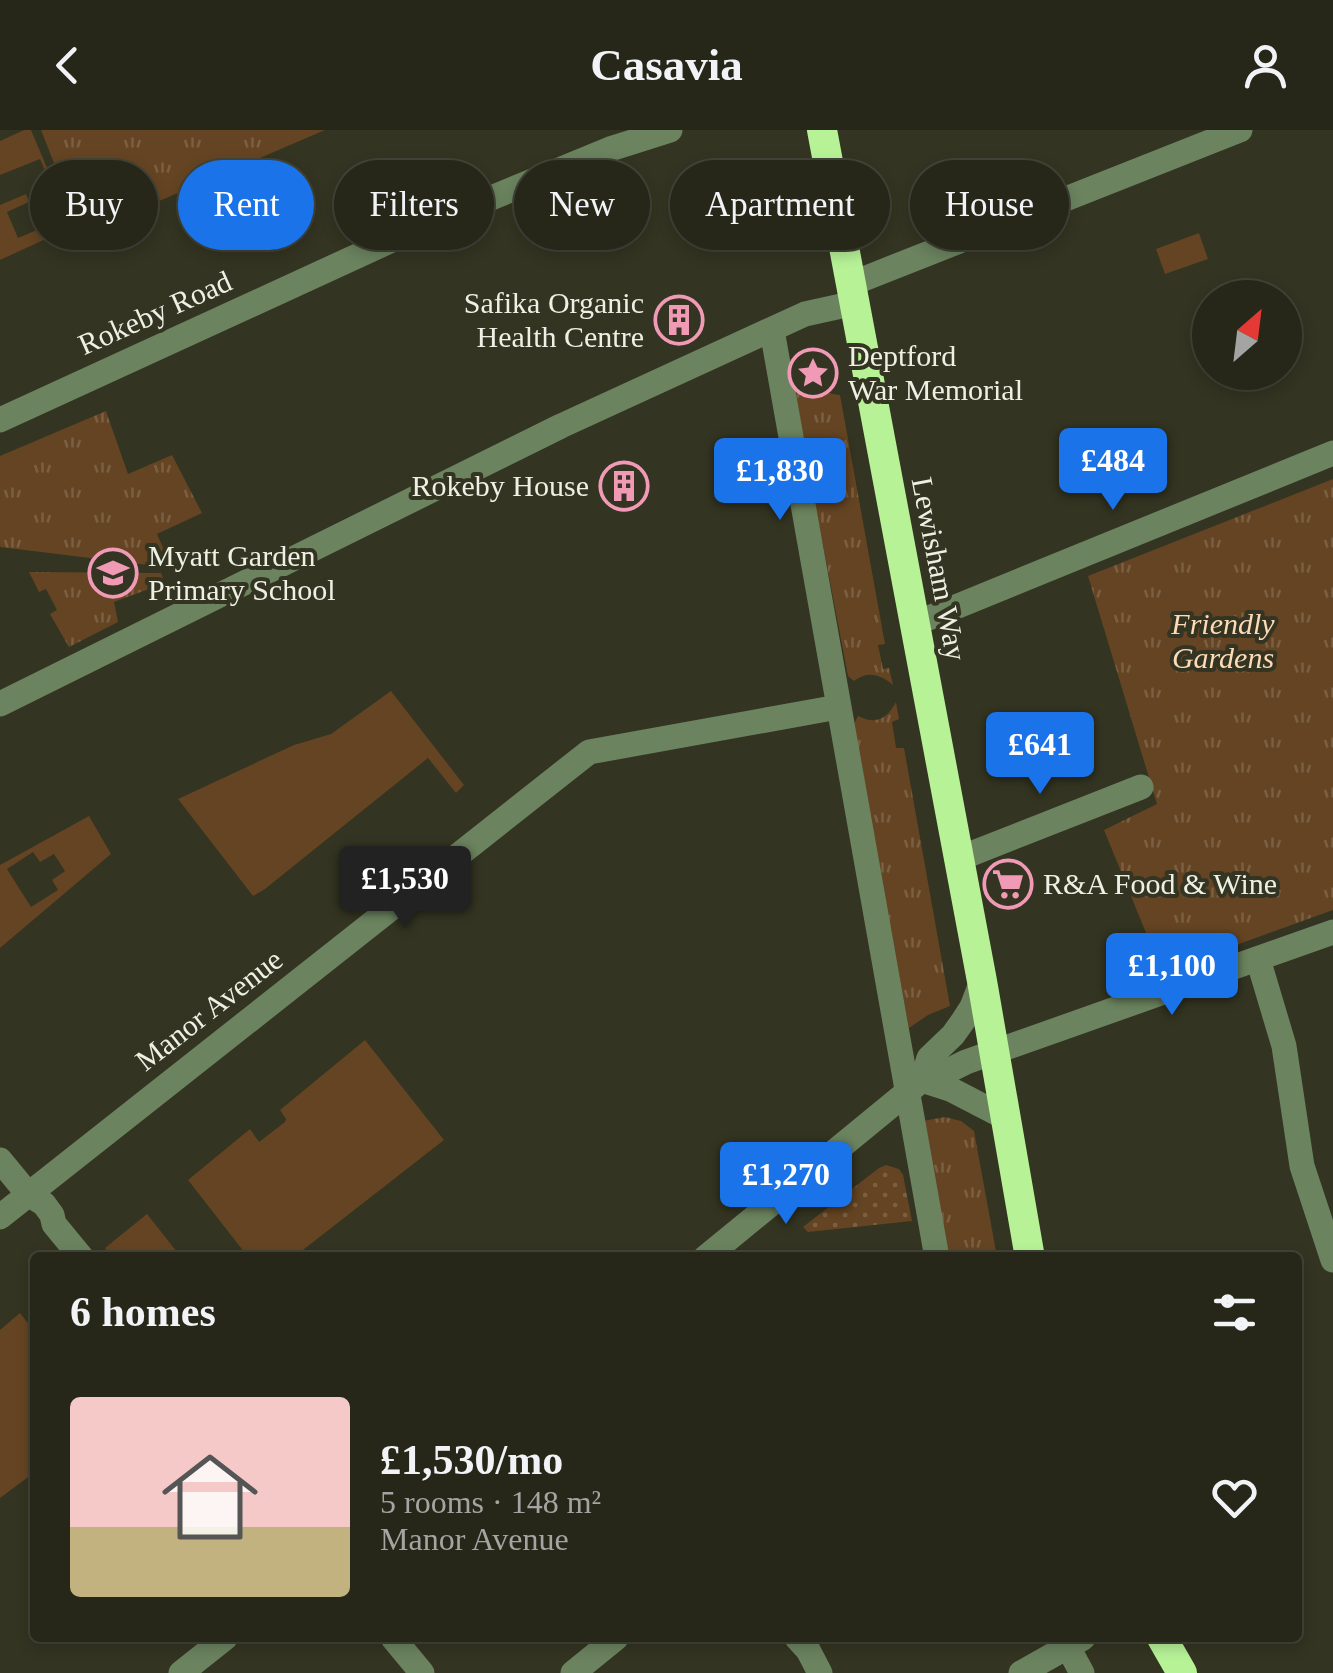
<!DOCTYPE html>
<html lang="en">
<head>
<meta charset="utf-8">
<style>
  :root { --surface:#262719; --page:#2e2f22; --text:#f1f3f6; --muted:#a4a5a2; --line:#424438; --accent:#1a73e8 }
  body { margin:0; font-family:Georgia,serif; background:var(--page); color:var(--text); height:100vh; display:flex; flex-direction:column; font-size:38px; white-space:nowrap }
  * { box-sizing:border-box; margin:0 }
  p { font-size:32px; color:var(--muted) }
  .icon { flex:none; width:55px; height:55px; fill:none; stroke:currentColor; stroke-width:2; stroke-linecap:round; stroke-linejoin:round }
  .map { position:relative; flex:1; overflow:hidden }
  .drawer { position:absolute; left:30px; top:1122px; width:1272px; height:390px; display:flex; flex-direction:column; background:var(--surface); border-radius:10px; box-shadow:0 5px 15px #0003,0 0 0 2px var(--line) }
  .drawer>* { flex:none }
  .top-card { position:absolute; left:30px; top:30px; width:1275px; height:90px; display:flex; gap:20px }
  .needle { width:65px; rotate:28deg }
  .fabs { position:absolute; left:1192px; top:150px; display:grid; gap:20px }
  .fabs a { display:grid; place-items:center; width:110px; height:110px; border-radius:50%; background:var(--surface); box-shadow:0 5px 15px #0003,0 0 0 2px var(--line); font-size:50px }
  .price { position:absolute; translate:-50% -85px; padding:0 22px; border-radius:10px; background:var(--accent); color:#fff; font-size:32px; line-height:65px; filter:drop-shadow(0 2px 5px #0008) }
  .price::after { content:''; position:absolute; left:50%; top:60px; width:30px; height:22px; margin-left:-15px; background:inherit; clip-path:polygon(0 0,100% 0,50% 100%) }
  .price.current { background:#222; color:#fff }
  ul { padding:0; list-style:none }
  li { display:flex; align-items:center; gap:30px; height:250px; padding:0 40px }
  li span { display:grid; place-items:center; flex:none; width:280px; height:200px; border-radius:10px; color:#555 }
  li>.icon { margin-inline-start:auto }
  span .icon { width:120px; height:120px; fill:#fffc; stroke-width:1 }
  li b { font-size:42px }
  h2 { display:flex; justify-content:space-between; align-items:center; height:120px; padding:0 40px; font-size:42px }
  .pill { padding:0 35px; border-radius:45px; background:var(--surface); box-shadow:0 5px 15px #0003,0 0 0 2px var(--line); font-size:35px; line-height:90px }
  .pill.current { background:var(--accent); color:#fff }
  header { display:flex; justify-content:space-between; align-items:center; height:130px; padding:0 40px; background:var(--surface); font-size:45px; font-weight:700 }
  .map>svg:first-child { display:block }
  .grass { fill:url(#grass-dots) }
  .park { fill:url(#park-tufts) }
  .garden { fill:#644422; fill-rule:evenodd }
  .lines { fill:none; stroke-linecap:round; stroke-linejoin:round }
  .minor { stroke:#6b835f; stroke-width:25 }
  .highway { stroke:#b7f297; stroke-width:30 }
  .labels { text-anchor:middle; stroke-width:8; stroke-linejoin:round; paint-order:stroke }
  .poi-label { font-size:30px; fill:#eef0e4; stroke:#333421; text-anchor:start }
  .street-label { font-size:30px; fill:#eef0e4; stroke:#333421 }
  .park-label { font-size:30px; font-style:italic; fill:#fedab6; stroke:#333421 }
</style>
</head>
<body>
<header><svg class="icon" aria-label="back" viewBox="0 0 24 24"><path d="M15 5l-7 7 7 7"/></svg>Casavia<svg class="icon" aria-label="person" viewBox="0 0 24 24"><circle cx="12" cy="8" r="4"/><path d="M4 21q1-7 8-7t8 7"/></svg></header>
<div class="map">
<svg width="1333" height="1543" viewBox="0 0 1333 1543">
  <defs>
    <pattern id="grass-dots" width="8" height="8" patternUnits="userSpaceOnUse" patternTransform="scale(2.5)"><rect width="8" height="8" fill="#644422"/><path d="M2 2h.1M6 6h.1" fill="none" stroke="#7a5f42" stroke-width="1.8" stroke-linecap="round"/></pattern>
    <pattern id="park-tufts" width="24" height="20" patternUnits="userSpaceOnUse" patternTransform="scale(2.5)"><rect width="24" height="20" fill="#644422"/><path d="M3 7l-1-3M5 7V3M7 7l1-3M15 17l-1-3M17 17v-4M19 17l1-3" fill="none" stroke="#7a5f42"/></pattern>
  </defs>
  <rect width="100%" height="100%" fill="#333421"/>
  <!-- grass -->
  <path class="grass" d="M886,1035L899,1039L903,1045L912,1091L808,1102L803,1097L879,1038Z"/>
  <!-- park -->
  <g class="park">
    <path d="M41,0H325L82,104Z"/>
    <path d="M791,247C812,247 817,263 840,265L885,514L878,515L883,539L889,538L893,555C881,545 868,540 854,551L848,546Z"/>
    <path d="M106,281L128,344L172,325L202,383L157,404L172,438L0,417V326Z"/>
    <path d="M1333,349V780L1162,842L1104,700L1157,674L1088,446Z"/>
    <path d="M29,442L161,443L165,453L114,472L118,492L69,517L50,484L57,480L46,459L39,462Z"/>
    <path d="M896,572L899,589L892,592L896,618H904L950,876L928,885L909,898L853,596L858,586C876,595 887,589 896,572Z"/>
    <path d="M945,987L961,991L974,1001L997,1127H948L923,991Z"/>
  </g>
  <!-- garden -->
  <g class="garden">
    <path d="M24,0H31L72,97L0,130V75L26,64L29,72L7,82L18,108L65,88L40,29L0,45V11Z"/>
    <path d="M1199,103L1208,129L1165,144L1156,119Z"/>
    <path d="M391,561L464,655L456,663L428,628L265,759L253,766L178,669L294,615L331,604Z"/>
    <path d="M89,686L111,724L0,818V735ZM33,722L40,732L54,724L65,741L52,750L58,760L31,777L7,739Z"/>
    <path d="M365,910L444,1010L294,1127H248L188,1050L250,999L259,1012L285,992L286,989L280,980Z"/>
    <path d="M147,1084L181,1127H112L105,1118Z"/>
    <path d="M20,1183L35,1202V1342L0,1368V1200Z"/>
  </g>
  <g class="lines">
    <!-- minor -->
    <g class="minor">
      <path d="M851,154L1240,0"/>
      <path d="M772,200L937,1128"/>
      <path d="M0,290L416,99L610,19L670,0"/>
      <path d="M914,494L1333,323"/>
      <path d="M0,574L561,296L805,184L855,173"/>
      <path d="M958,729L1141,657"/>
      <path d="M1258,829L1284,916L1302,1036L1333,1130"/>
      <path d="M922,950L929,928L953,905L963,891L972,877L982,851"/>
      <path d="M922,950L950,959L1006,988"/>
      <path d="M0,1030L28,1064L44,1074L52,1085L54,1094L82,1128"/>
      <path d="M0,1087L589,622L838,577"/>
      <path d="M705,1128L922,950L944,943L966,932L1333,802"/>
      <path d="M393,1508L422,1543"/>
      <path d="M797,1508L808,1520L820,1543"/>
      <path d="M1063,1508L1082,1543"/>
      <path d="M181,1543L225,1508"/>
      <path d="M573,1543L616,1508"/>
      <path d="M1021,1543L1083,1508"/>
    </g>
    <!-- highway -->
    <g class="highway">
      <path d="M822,0L982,851L1030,1128"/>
      <path d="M1162,1508L1182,1543"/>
    </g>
  </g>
  <!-- icons -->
  <defs>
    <g id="building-ring" transform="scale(2.5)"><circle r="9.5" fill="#333421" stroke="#f09ab6" stroke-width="1.5"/><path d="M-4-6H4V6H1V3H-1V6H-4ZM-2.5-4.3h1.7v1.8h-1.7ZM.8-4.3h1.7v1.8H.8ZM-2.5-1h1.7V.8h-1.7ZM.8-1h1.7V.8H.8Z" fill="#f09ab6"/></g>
    <g id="sight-ring" transform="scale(2.5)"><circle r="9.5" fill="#333421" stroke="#f09ab6" stroke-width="1.5"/><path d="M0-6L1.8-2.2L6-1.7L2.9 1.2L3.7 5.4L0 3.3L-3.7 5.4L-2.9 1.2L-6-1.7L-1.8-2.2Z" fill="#f09ab6"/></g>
    <g id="school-ring" transform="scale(2.5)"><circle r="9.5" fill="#333421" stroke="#f09ab6" stroke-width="1.5"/><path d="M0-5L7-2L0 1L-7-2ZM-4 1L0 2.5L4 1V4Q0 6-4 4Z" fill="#f09ab6"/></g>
    <g id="supermarket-ring" transform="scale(2.5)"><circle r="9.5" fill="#333421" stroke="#f09ab6" stroke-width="1.5"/><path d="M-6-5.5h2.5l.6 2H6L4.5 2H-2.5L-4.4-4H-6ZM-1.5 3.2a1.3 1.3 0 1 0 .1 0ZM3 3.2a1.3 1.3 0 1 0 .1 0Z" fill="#f09ab6"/></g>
  </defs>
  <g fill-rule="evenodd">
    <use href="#building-ring" x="679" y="190"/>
    <use href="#sight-ring" x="813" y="243"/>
    <use href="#building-ring" x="624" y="356"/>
    <use href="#school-ring" x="113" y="443"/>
    <use href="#supermarket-ring" x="1008" y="754"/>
  </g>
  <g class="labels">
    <!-- poi labels -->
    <g class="poi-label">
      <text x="644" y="183" text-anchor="end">Safika Organic<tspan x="644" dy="34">Health Centre</tspan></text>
      <text x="848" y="236">Deptford<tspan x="848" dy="34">War Memorial</tspan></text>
      <text x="589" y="366" text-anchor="end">Rokeby House</text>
      <text x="148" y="436">Myatt Garden<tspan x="148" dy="34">Primary School</tspan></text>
      <text x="1043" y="764">R&amp;A Food &amp; Wine</text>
    </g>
    <!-- street labels -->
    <g class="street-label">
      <text transform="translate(155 183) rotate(-24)" y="10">Rokeby Road</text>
      <text transform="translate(939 439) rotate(79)" y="10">Lewisham Way</text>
      <text transform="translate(209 880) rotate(-38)" y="10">Manor Avenue</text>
    </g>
    <!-- park labels -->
    <g class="park-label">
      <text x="1223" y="504">Friendly<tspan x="1223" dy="34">Gardens</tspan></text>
    </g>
  </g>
</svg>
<div class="fabs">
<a><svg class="needle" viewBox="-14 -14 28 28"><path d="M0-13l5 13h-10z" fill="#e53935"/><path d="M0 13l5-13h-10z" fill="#a4a5a2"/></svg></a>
</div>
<b class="price" style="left:1113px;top:383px">£484</b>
<b class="price" style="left:780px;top:393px">£1,830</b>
<b class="price" style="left:1040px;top:667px">£641</b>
<b class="price current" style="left:405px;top:801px">£1,530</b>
<b class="price" style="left:1172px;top:888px">£1,100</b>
<b class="price" style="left:786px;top:1097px">£1,270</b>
<div class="top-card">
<a class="pill">Buy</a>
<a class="pill current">Rent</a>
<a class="pill">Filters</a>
<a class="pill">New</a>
<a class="pill">Apartment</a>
<a class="pill">House</a>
</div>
<section class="drawer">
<h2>6 homes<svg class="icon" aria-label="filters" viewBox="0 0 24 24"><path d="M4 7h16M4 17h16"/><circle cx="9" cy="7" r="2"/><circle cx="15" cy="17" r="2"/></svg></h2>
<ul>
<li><span style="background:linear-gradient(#f6c9c9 65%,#c2b280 0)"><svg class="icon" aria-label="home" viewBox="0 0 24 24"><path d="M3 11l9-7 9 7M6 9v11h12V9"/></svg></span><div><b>£1,530/mo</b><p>5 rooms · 148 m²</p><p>Manor Avenue</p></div><svg class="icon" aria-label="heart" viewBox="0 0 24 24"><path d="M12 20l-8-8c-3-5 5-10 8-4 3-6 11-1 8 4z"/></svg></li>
</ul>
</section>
</div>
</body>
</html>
